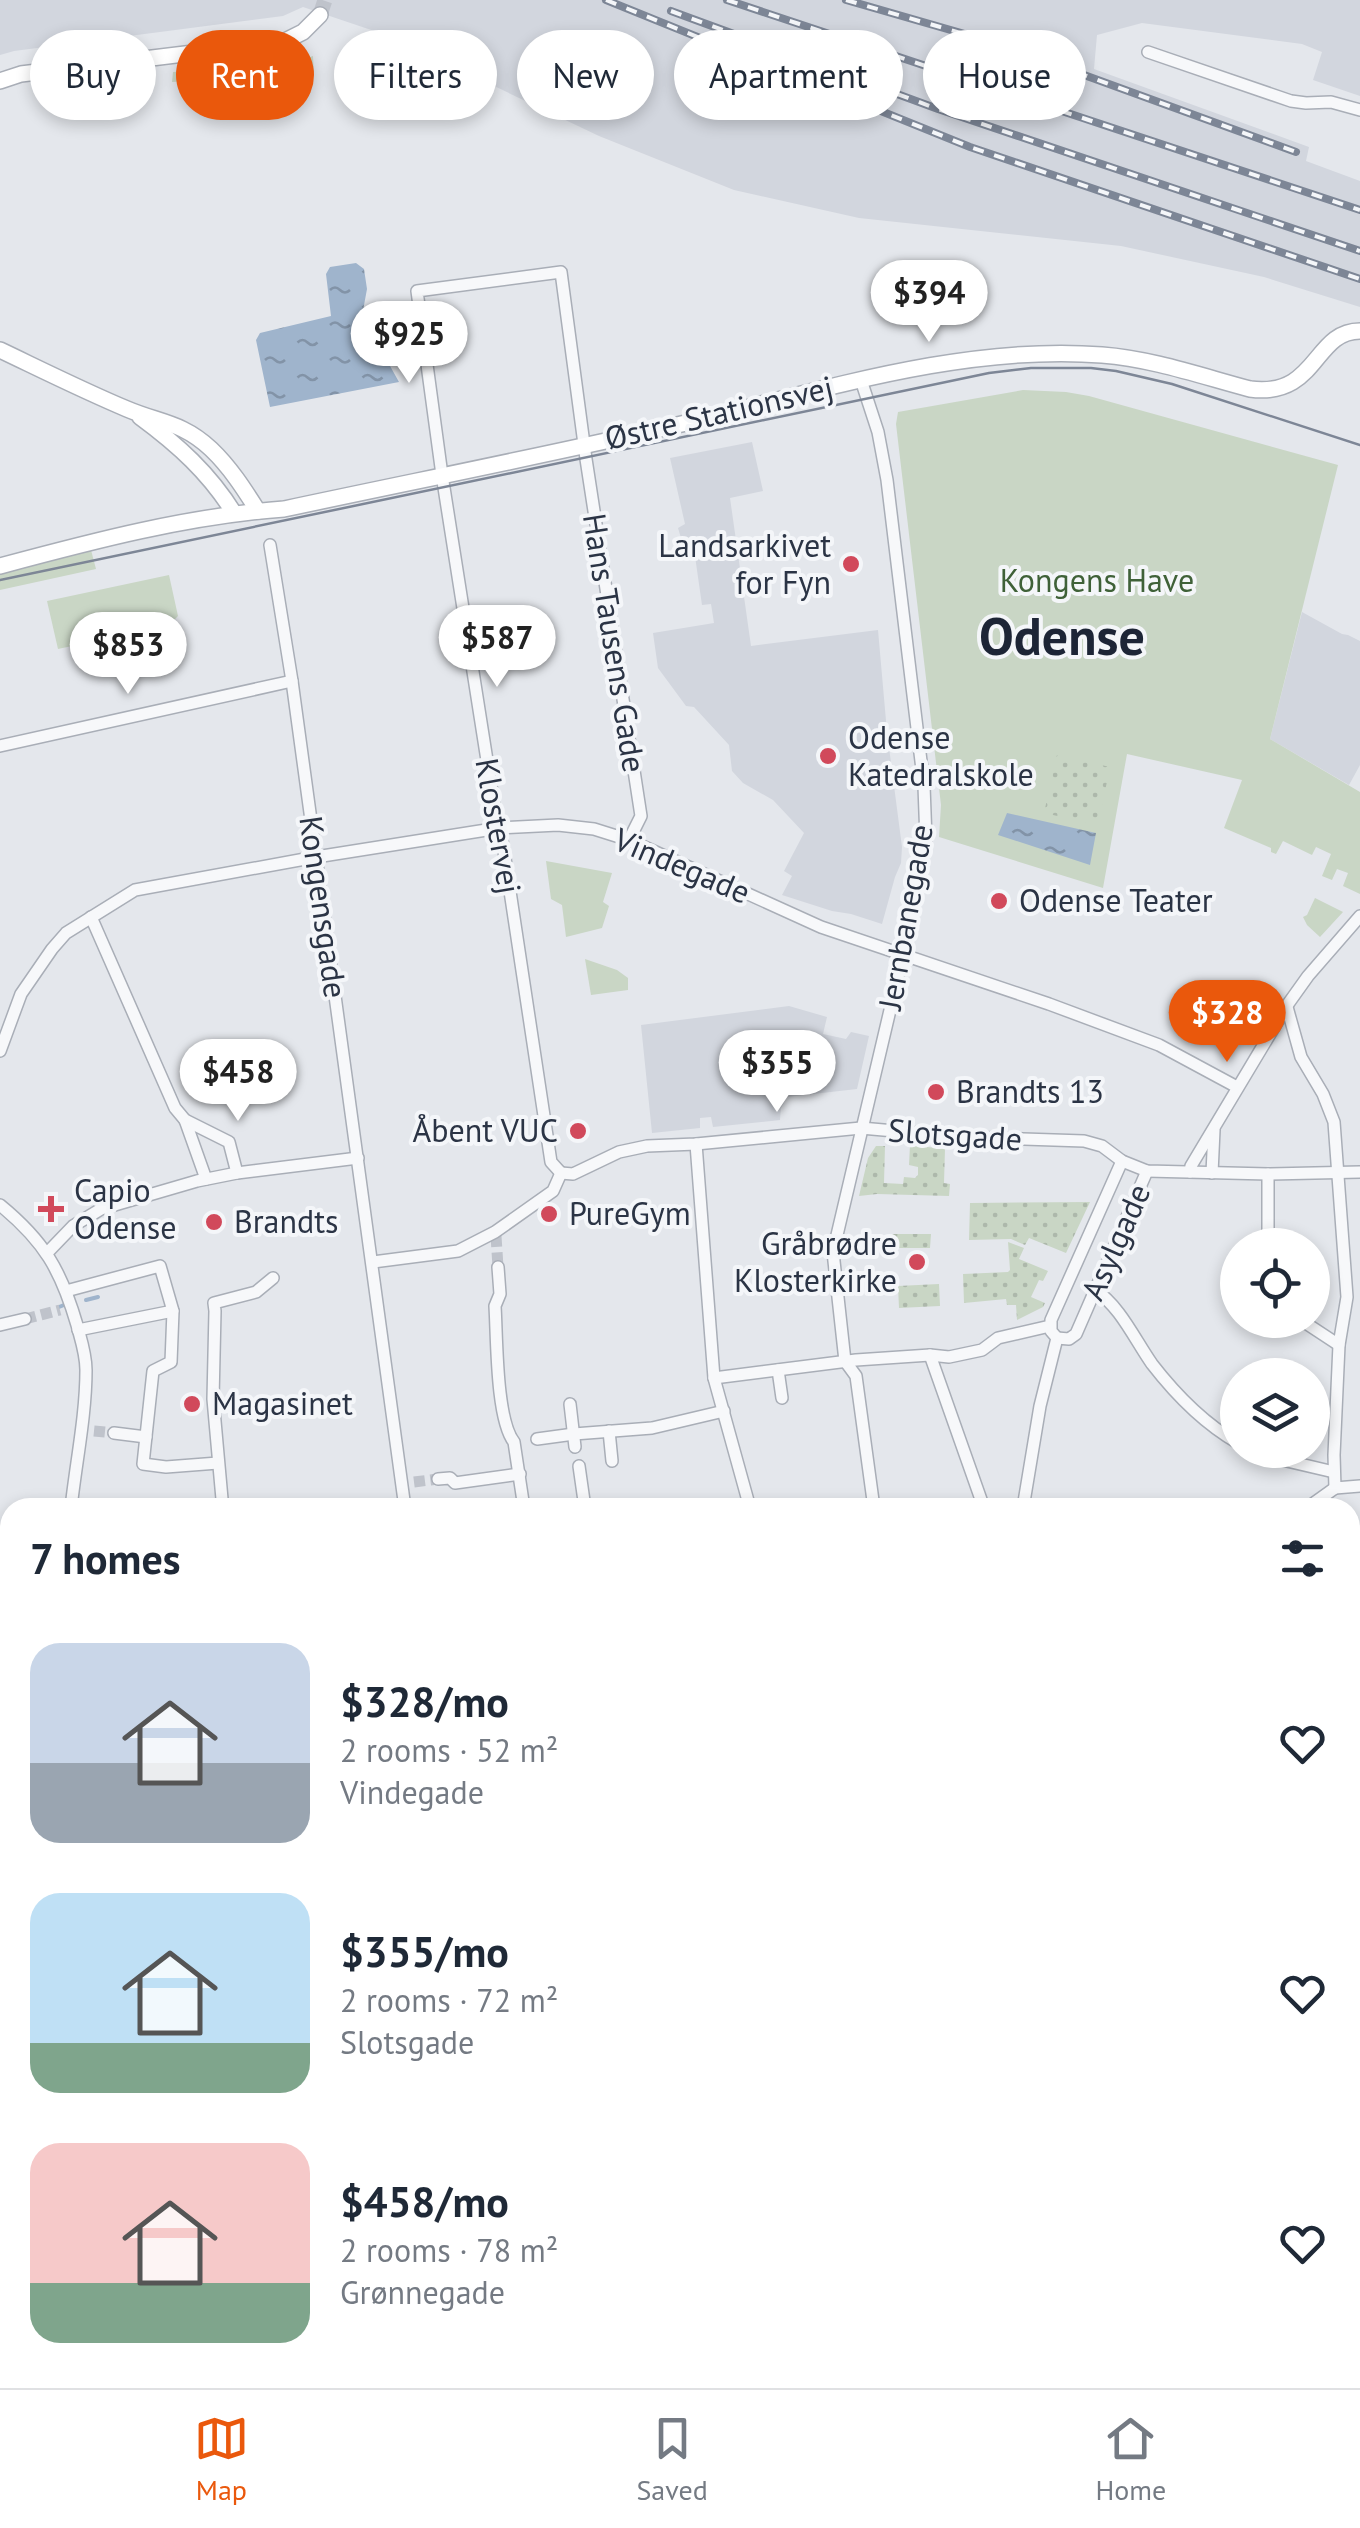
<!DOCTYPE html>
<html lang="en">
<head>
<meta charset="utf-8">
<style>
  :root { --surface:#fff; --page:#f6f6f7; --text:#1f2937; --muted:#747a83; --line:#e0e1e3; --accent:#ea580c }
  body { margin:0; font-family:"PT Sans",sans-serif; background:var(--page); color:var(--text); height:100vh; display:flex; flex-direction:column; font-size:38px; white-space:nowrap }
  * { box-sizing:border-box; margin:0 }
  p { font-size:32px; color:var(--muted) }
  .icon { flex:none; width:55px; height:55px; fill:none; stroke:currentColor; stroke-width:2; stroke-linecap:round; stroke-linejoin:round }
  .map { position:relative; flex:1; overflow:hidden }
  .details { position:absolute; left:0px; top:1498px; width:1360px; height:892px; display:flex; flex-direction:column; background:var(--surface); border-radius:30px 30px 0 0; box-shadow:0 5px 15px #0003 }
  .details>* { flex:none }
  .banner { position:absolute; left:30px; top:30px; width:1300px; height:90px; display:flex; gap:20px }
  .controls { position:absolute; left:1220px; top:1228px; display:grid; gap:20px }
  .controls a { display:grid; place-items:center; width:110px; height:110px; border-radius:50%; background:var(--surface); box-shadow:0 5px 15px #0003; font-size:50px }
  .price { position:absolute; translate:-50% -85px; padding:0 22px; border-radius:35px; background:#fff; color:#222; font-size:32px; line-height:65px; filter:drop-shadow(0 2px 5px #0008) }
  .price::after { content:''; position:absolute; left:50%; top:60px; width:30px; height:22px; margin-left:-15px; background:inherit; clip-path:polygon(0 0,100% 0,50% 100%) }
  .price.on { background:var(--accent); color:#fff }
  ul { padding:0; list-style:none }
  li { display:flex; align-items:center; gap:30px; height:250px; padding:0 30px }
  li span { display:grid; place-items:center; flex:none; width:280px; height:200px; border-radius:30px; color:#555 }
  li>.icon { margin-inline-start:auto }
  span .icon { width:120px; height:120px; fill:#fffc; stroke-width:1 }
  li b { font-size:42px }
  h2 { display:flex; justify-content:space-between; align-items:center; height:120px; padding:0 30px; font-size:42px }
  .chip { padding:0 35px; border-radius:45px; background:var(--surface); box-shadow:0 5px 15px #0003; font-size:35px; line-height:90px }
  .chip.on { background:var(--accent); color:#fff }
  .tabs { display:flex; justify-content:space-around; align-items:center; height:140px; border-top:2px solid var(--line); background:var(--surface); font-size:28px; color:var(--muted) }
  .tabs a { display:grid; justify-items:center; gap:5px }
  .tabs .on { color:var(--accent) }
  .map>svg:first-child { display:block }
  .built { fill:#d2d6de }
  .green { fill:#c9d6c5 }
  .forest { fill:url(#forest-crowns) }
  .wetland { fill:url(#wetland-marsh) }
  .garden { fill:url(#garden-dots) }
  .water { fill:url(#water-ripples) }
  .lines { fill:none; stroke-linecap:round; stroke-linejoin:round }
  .stream { stroke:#9fb4cc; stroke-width:4 }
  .street-tunnel { stroke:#bfc3cb; stroke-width:11; stroke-dasharray:11 5.5; stroke-linecap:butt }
  .secondary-tunnel { stroke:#bfc3cb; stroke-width:15; stroke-dasharray:15 8; stroke-linecap:butt }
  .street-casing { stroke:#a9aeb7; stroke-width:14 }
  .secondary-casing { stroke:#a9aeb7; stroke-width:18 }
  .street { stroke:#f7f8fa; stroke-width:11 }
  .secondary { stroke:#fff; stroke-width:15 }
  .tram { stroke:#7d8696; stroke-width:2.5 }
  .rail-casing { stroke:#7d8696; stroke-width:8 }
  .rail { stroke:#f4f6f9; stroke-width:4; stroke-dasharray:11; stroke-linecap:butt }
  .poi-dot { fill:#d1495b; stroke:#f4f6f9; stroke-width:4 }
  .labels { text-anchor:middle; stroke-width:8; stroke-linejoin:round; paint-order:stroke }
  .street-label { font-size:32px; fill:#2b3445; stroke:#f4f6f9 }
  .poi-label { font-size:32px; fill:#2b3445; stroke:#f4f6f9; text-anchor:start }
  .park-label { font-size:32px; fill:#3f6138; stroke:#f4f6f9 }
  .town-label { font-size:52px; font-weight:bold; fill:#1d2536; stroke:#f4f6f9 }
</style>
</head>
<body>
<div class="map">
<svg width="1360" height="2388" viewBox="0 0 1360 2388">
  <defs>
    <pattern id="forest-crowns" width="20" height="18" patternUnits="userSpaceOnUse" patternTransform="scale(2.5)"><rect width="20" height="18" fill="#c9d6c5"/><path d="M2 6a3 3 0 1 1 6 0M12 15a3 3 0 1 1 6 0" fill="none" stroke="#adb8ab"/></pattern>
    <pattern id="wetland-marsh" width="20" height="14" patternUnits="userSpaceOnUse" patternTransform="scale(2.5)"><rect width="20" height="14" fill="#c9d6c5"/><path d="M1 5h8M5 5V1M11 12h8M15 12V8" fill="none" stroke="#adb8ab"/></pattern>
    <pattern id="garden-dots" width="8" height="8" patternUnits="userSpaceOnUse" patternTransform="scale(2.5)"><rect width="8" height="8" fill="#c9d6c5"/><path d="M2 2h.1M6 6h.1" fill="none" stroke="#adb8ab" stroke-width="1.8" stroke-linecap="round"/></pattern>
    <pattern id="water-ripples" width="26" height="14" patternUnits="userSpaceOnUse" patternTransform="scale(2.5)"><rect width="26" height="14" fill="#9fb4cc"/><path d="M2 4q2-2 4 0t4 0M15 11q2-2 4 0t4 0" fill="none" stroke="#8293a7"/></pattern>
  </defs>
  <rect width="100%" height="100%" fill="#e4e7ec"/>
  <!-- built -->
  <g class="built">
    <path d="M0,0H1360V96L1313,80L1322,52L1302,44L1142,23L1097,35L1094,69L1309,147L1306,161L1360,181V307L1264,277L1121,246L859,218L734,190L599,136L389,36L303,7L283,16L14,51L0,55Z"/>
    <path d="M752,442L763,491L730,498L751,646L878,630L887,732L902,847L901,863L895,877L882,924L851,914L832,911L782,895L792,876L784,871L804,833L773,800L743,783L732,771L729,745L694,707L686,706L658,668L653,633L714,623L711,604L702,605L693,542L686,538H681L678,528L685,524L670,458Z"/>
    <path d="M1302,612L1342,634L1348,635L1360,641V765L1349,785L1270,739Z"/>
    <path d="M789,1006L827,1017L823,1034L846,1039L851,1032L869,1036L857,1089L787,1097L781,1108L780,1120L713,1127L711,1117L700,1118V1128L652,1133L641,1025Z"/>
    <path d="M976,2380H1059L1066,2388H977Z"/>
  </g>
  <!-- green -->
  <g class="green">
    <path d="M1023,390L1066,392L1089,396L1338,465L1270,739L1360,792V894L1343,886L1348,873L1337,869L1332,880L1322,876L1331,854L1316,847L1312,855L1283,841L1276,854L1271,852V848L1224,828L1242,780L1127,754L1103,888L939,837L941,805L896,424L898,412Z"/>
    <path d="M91,550L96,569L0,590V573Z"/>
    <path d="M169,575L178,616L175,619L119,631V636L58,649L47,601Z"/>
    <path d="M546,861L612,873L603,902L609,906L602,928L566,937L562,905L551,899Z"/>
    <path d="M1315,898L1343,912L1320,937L1307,925L1303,917L1307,915Z"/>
    <path d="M585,959L617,970L628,978V990L591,995Z"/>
    <path d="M1360,1819V1872H1350V1821Z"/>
    <path d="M1350,1898H1360V2016L1350,2021Z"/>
    <path d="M10,2097V2380H642L595,2388H329L318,2381L313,2388H0V2098Z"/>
    <path d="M689,2380H976L977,2388H691Z"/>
  </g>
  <!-- forest -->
  <g class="forest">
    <path d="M313,56L314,75L172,82L173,72L292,63Z"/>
    <path d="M10,2301V2380H19L15,2388H2L0,2335Z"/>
    <path d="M163,2380H266L278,2388H169Z"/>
  </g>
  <!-- wetland -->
  <path class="wetland" d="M27,2380H84L80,2388H22Z"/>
  <!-- garden -->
  <g class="garden">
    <path d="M1057,755L1110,767L1098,825L1044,813Z"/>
    <path d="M910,1145L945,1149L944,1183L950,1184L949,1196L877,1194L859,1196L868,1158L876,1146H885L884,1183L903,1184L904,1177L915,1178L918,1175V1167L909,1165Z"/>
    <path d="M1090,1202L1066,1253L1029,1238L1025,1245L1011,1239L969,1240L970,1203Z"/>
    <path d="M892,1234H931L930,1248H892Z"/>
    <path d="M1008,1242L1024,1248L1019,1259L1048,1271L1043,1281L1039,1280L1031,1297L1045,1303L1043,1307L1017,1320L1016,1305H1007L1006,1299L964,1303L963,1274L1008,1272L1010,1270Z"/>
    <path d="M939,1284L940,1306L899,1308L898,1286Z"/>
  </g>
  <!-- water -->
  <g class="water">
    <path d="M356,263L364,269L367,289L362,316L399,382L270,407L256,340L260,333L331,316L326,274L330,267Z"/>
    <path d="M1007,813L1096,833L1090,865L998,835Z"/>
    <path d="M10,2005V2060L0,2061V2009Z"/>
    <path d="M84,2380H166L169,2388H80Z"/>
  </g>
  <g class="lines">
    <!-- stream -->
    <g class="stream">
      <path d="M86,1300L98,1297"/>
      <path d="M59,1307L64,1305"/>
    </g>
    <!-- street-tunnel -->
    <g class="street-tunnel">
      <path d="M496,1236L498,1267"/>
      <path d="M25,1319L60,1310"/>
      <path d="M94,1431L114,1433"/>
      <path d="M414,1482L438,1479"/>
    </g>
    <!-- secondary-tunnel -->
    <path class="secondary-tunnel" d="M320,15L325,0"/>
    <!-- street casing -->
    <g class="street-casing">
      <g id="street">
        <path d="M1148,52L1291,101L1306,103L1331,102L1360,110"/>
        <path d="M861,380L878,432L887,480L924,786L926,840L903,955L833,1252L845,1361L856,1376L874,1508"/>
        <path d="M270,545L292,681L405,1508"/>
        <path d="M0,746L292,681"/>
        <path d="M91,917L175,1108L185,1120L229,1142L237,1173"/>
        <path d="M1287,1007L1301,1057L1323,1094L1334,1122L1347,1297L1339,1345L1334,1455L1335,1488"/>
        <path d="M0,1051L21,994L52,949L66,933L135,890L316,857L499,828L558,825L594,829L629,840L821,927L1049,1004L1159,1045L1237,1087"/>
        <path d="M185,1120L206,1179"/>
        <path d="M696,1144L714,1378L750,1508"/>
        <path d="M1190,1172L1191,1166L1288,1004L1308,976L1360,916"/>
        <path d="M561,1173L551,1162L503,845L495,811L442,475L417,291L561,272L586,459L641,816L629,840"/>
        <path d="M561,1173L573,1174L619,1152L647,1146L696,1144L861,1128L962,1137L1084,1141L1102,1146L1122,1161L1147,1171L1268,1174L1360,1172"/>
        <path d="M1212,1173L1214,1130"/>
        <path d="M0,1205C44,1241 61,1270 77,1325C81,1340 86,1354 86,1370C86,1415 76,1462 71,1508"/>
        <path d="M1268,1245V1174"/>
        <path d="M47,1253L73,1226L101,1209L197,1181L237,1173L358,1158"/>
        <path d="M373,1262L458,1251L495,1232L553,1191L561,1173"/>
        <path d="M498,1267L500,1294L495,1306C497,1338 496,1419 514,1442L524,1508"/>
        <path d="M1095,1290C1120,1306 1135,1340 1152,1364C1176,1395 1203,1423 1238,1443"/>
        <path d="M66,1291L160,1266L173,1311L171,1362L153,1371L143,1464L166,1467L218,1463"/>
        <path d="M1301,1320L1339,1345"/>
        <path d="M0,1325L25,1319"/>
        <path d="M78,1330L173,1311"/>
        <path d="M1057,1338L1069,1339L1076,1334L1147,1171"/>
        <path d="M930,1355L984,1508"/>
        <path d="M778,1370L782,1398"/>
        <path d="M714,1378L856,1360L930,1355L949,1357L982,1350L998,1338L1050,1326"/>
        <path d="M570,1404L575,1447"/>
        <path d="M609,1431L612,1461"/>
        <path d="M114,1433L146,1437"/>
        <path d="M537,1439L574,1434L652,1428L724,1411"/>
        <path d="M1251,1450L1266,1456L1334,1472"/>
        <path d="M579,1466L585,1508"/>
        <path d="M438,1479L450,1478L455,1483L520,1474"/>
        <path d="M1335,1488L1360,1486"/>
        <path d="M222,1499L213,1399L215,1311L214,1303L256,1292L273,1278"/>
        <path d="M1023,1508L1040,1406L1057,1338L1051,1331V1320L1122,1161"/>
        <path d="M1307,1508L1335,1488"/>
        <path d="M1350,1636L1360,1635"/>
        <path d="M0,1646L10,1644"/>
        <path d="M1350,2224L1360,2216"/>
        <path d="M1291,2380L1296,2388"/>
        <path d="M1164,2388L1173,2380"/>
      </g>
    </g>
    <!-- secondary casing -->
    <g class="secondary-casing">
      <g id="secondary">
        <path d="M0,81L21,74L283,42L303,32L320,15"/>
        <path d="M0,350C42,370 84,391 127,409C160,423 182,422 211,449C230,467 244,489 258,511"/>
        <path d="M140,417C178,445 209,473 234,513"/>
        <path d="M0,566C93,541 188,516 284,509C415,481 547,455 677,425C814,393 960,344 1102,355C1153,359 1201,376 1250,389C1318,398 1313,331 1360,331"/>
        <path d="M0,1987L10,1986"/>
        <path d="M665,2380L666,2388"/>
        <path d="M676,2380L677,2388"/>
      </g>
    </g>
    <!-- street -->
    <use href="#street" class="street"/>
    <!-- secondary -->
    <use href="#secondary" class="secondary"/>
    <!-- tram -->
    <path class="tram" d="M0,580L989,373L1031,368H1091L1116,371L1172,384L1360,445"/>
    <!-- rail casing -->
    <g class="rail-casing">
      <g id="rail">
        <path d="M606,0L970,147L1360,279"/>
        <path d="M727,0L1360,210"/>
        <path d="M846,0L996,43L1296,152"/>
        <path d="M671,11L938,109L1360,251"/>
      </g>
    </g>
    <!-- rail -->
    <use href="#rail" class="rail"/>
  </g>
  <!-- markers -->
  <g class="poi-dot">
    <circle cx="851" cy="564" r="10"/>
    <circle cx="828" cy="756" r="10"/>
    <circle cx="999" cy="901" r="10"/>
    <circle cx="936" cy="1092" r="10"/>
    <circle cx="578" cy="1131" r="10"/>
    <path d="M46 1194h10v10h10v10h-10v10h-10v-10h-10v-10h10z"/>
    <circle cx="549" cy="1214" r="10"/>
    <circle cx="214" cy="1222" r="10"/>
    <circle cx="917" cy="1262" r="10"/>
    <circle cx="192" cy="1404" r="10"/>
  </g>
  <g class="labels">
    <!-- street labels -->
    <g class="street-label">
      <text transform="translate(719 413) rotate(-13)" y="11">Østre Stationsvej</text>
      <text transform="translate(614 643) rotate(81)" y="11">Hans Tausens Gade</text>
      <text transform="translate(498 826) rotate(80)" y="11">Klostervej</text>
      <text transform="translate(682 866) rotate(23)" y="11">Vindegade</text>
      <text transform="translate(323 907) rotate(82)" y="11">Kongensgade</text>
      <text transform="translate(906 917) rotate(-80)" y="11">Jernbanegade</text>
      <text transform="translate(955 1135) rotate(4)" y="11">Slotsgade</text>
      <text transform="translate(1116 1242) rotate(-66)" y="11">Asylgade</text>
    </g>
    <!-- poi labels -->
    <g class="poi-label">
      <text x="831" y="557" text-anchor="end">Landsarkivet<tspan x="831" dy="37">for Fyn</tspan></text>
      <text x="848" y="749">Odense<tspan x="848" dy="37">Katedralskole</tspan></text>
      <text x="1019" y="912">Odense Teater</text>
      <text x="956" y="1103">Brandts 13</text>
      <text x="558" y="1142" text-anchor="end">Åbent VUC</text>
      <text x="74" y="1202">Capio<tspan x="74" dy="37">Odense</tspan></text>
      <text x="569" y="1225">PureGym</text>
      <text x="234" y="1233">Brandts</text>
      <text x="897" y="1255" text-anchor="end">Gråbrødre<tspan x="897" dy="37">Klosterkirke</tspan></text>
      <text x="212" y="1415">Magasinet</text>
    </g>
    <!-- park labels -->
    <g class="park-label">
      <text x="1097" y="592">Kongens Have</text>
    </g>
    <!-- town labels -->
    <g class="town-label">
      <text x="1062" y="655">Odense</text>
    </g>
  </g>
</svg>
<div class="controls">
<a><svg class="icon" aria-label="locate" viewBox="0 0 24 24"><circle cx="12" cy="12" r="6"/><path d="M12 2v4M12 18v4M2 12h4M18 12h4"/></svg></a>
<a><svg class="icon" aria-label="layers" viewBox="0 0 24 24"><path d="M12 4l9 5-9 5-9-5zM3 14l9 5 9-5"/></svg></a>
</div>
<b class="price" style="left:929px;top:345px">$394</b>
<b class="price" style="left:409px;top:386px">$925</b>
<b class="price" style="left:497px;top:690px">$587</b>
<b class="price" style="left:128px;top:697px">$853</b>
<b class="price on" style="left:1227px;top:1065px">$328</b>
<b class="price" style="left:777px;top:1115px">$355</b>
<b class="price" style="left:238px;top:1124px">$458</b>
<div class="banner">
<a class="chip">Buy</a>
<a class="chip on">Rent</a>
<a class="chip">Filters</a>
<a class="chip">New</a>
<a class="chip">Apartment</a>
<a class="chip">House</a>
</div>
<section class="details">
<h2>7 homes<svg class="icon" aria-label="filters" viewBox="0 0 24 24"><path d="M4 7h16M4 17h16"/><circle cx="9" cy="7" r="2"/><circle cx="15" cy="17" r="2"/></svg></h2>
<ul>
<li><span style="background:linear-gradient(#c9d6e8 60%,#9aa5b1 0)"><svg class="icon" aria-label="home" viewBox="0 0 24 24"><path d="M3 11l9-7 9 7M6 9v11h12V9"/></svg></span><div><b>$328/mo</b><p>2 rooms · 52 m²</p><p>Vindegade</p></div><svg class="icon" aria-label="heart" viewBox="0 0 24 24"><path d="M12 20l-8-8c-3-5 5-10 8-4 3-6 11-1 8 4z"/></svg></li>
<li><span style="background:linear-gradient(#bfe0f5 75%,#7fa58c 0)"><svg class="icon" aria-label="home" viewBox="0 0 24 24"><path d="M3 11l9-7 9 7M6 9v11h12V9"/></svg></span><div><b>$355/mo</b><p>2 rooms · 72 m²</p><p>Slotsgade</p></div><svg class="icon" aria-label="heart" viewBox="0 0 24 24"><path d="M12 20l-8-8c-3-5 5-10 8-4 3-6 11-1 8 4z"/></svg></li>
<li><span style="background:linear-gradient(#f6c9c9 70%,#7fa58c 0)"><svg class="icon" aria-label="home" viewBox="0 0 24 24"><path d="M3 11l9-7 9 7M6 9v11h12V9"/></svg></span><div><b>$458/mo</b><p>2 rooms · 78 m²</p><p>Grønnegade</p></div><svg class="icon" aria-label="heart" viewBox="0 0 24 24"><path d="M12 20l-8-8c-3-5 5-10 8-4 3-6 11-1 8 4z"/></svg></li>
</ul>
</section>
</div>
<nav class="tabs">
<a class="on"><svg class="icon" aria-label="map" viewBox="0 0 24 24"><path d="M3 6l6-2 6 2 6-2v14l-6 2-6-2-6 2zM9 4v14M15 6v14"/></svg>Map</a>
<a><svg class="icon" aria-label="saved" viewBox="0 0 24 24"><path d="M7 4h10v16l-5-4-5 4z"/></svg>Saved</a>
<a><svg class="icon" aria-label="home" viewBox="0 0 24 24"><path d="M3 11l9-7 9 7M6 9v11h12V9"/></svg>Home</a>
</nav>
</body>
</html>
